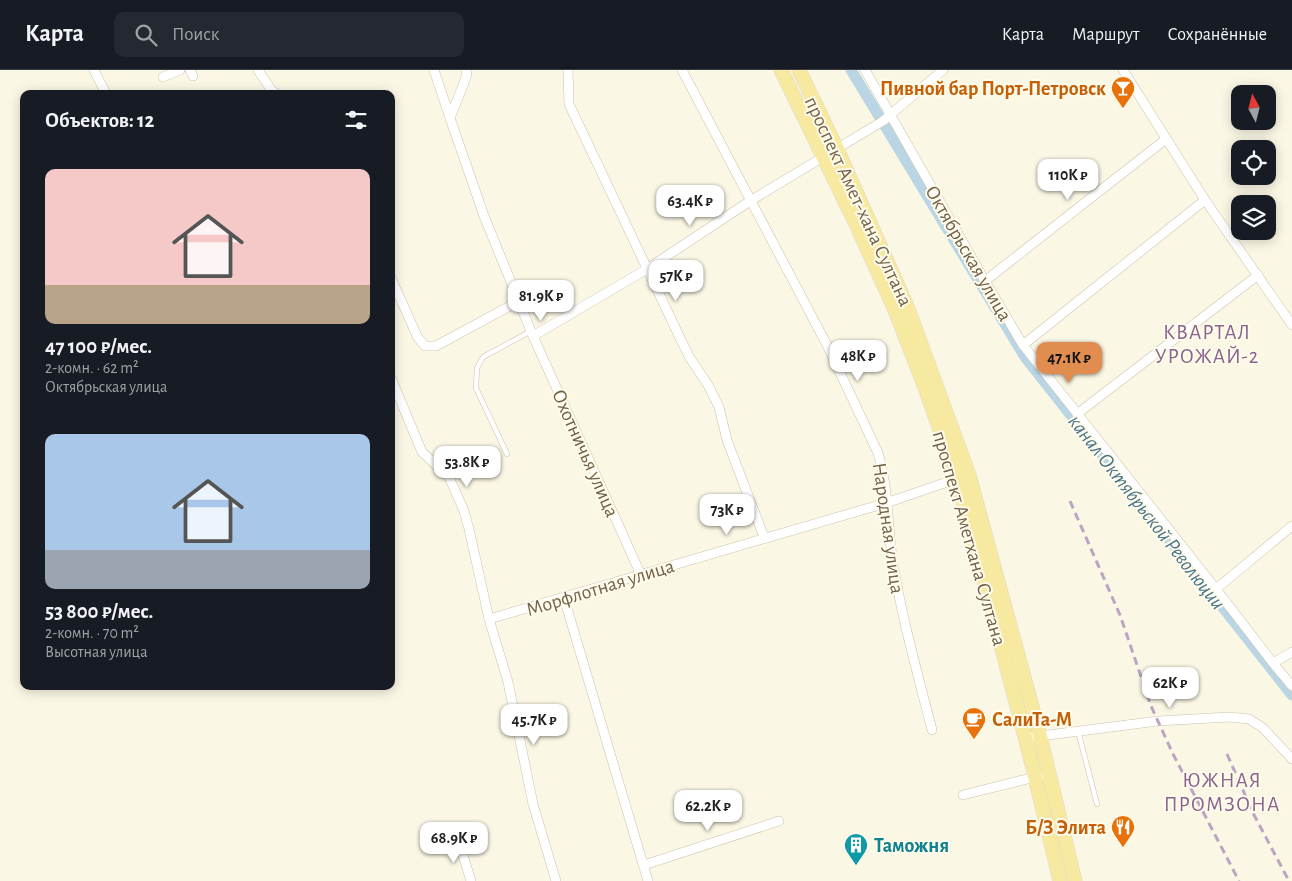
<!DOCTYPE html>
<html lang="ru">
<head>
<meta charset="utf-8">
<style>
  :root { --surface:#171b24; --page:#242831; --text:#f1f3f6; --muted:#9ea1a6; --line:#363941; --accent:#e08d4f }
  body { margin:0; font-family:"Alegreya Sans",sans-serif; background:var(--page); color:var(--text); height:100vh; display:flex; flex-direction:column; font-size:19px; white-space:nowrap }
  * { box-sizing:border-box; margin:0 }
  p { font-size:16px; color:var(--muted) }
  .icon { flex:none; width:28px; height:28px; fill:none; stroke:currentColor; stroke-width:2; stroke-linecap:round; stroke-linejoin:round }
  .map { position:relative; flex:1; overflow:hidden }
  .details { position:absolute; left:20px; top:20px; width:375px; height:600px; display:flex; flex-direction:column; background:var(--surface); border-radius:10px; box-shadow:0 2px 12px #0003 }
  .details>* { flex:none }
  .needle { width:32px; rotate:353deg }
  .buttons { position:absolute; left:1231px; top:15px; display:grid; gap:10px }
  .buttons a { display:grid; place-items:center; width:45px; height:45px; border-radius:10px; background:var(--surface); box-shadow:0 2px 12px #0003; font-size:25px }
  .price { position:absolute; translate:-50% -42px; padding:0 11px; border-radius:10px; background:#fff; color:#222; font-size:16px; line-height:32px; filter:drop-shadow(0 1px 2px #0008) }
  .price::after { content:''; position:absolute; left:50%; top:30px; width:15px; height:11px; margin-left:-8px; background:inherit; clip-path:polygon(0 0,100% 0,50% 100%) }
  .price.current { background:var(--accent); color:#111 }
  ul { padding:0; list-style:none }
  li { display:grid; align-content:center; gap:10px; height:265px; padding:0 25px }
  li span { display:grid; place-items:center; height:155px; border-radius:10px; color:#555 }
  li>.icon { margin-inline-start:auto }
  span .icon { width:90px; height:90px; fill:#fffc; stroke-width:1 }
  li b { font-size:21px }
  h2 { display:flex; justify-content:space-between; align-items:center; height:60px; padding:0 25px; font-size:21px }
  header { display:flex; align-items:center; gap:30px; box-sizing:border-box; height:70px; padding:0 25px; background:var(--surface); border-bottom:1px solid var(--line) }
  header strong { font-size:24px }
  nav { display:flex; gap:28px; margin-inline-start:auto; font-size:18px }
  .search { width:350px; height:45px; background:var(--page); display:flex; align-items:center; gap:12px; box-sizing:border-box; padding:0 18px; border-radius:10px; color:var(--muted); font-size:19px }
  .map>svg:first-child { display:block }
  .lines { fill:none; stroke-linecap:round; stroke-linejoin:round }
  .canal { stroke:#bad6e4; stroke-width:11 }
  .service-casing { stroke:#cdc1ac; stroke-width:5.5 }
  .minor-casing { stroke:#cdc1ac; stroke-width:10 }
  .primary-casing { stroke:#ddd9d4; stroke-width:15 }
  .service { stroke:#fff; stroke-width:4.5 }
  .minor { stroke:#fff; stroke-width:9 }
  .primary { stroke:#f7e9a0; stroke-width:14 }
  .rail { stroke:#bca4c4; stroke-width:3; stroke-dasharray:8 5; stroke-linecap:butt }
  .labels { text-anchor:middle; stroke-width:4; stroke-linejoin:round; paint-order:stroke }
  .food-label { font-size:20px; font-weight:bold; fill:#c56008; stroke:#fefbeb; text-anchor:end }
  .street-label { font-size:20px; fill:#73624b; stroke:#fefbeb }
  .culture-label { font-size:20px; font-weight:bold; fill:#0d838f; stroke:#fefbeb; text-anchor:start }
  .neighbourhood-label { font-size:21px; letter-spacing:1px; fill:#8a638f; stroke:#fefbeb }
  .water-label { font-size:21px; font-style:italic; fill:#49748c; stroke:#fefbeb }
</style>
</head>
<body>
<header>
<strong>Карта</strong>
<div class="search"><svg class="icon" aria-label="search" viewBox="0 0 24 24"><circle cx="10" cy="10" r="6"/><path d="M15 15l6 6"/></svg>Поиск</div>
<nav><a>Карта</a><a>Маршрут</a><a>Сохранённые</a></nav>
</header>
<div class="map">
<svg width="1292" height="811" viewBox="0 0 1292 811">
  <rect width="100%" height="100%" fill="#fbf7e5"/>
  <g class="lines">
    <!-- canal -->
    <path class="canal" d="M851,0L1025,287L1292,625"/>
    <!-- service casing -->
    <g class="service-casing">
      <g id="service">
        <path d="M507,384L476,318L477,298L483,287L531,261"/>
        <path d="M1078,661L1097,734"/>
      </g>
    </g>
    <!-- minor casing -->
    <g class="minor-casing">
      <g id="minor">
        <path d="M94,0L106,24"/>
        <path d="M190,0L193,6"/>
        <path d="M258,0L272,21L277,24"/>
        <path d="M434,0L450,48"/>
        <path d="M466,0L467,5L450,48L484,146L533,266L641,505"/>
        <path d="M568,0L569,34L681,270L690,288L708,315L719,337L727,370L764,467"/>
        <path d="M682,0L828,277L878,383C889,419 887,456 893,493C902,549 918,605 932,660"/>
        <path d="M865,0L985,211L1023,275L1216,519L1273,593L1292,616"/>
        <path d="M1123,0L1205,130L1292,255"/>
        <path d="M163,7L180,0"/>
        <path d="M391,208L418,268L425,276H436L519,231"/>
        <path d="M985,211L1166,69"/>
        <path d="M533,266L647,199L750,131L883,51L943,0"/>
        <path d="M1023,275L1205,130"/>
        <path d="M391,308L422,382L449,407L464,441L469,459L489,549L508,612L533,734L556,811"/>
        <path d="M1077,344L1258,205"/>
        <path d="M1216,519L1292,456"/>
        <path d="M564,528L648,811"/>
        <path d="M489,549L886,433L962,407"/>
        <path d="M1273,593L1292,582"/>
        <path d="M1025,668L1158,651L1229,647L1249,649L1263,658L1292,689"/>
        <path d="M963,725L1039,706"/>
        <path d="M458,769L471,811"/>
        <path d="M644,795L779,751"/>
      </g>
    </g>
    <!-- primary casing -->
    <g class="primary-casing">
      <g id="primary">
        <path d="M781,0L855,152L895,240L924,315L957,408L1030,686L1060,811"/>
        <path d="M799,0L837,79L907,236L969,405L1040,666L1075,811"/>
      </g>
    </g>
    <!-- service -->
    <use href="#service" class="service"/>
    <!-- minor -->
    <use href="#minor" class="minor"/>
    <!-- primary -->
    <use href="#primary" class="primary"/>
    <!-- rail -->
    <g class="rail">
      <path d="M1070,431L1120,545L1151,636L1173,684L1239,811"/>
      <path d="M1227,684L1253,743L1289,811"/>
    </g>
  </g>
  <!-- icons -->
  <defs>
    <g id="bar-pin" transform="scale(1.25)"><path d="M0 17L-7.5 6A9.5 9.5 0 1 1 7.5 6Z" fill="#e8710a" stroke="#fefbeb"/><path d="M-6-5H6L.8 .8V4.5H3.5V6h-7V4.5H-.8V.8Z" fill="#fff"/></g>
    <g id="cafe-pin" transform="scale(1.25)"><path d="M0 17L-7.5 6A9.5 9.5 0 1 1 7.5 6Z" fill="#e8710a" stroke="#fefbeb"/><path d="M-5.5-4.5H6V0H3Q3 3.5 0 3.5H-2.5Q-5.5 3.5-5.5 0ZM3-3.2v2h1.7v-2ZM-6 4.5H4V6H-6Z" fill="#fff"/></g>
    <g id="restaurant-pin" transform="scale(1.25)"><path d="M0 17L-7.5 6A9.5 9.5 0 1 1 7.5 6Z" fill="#e8710a" stroke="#fefbeb"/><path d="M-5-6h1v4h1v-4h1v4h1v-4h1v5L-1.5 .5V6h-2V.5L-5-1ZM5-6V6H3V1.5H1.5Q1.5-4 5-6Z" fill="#fff"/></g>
    <g id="building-pin" transform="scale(1.25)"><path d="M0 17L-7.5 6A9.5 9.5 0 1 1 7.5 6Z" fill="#0f9aa8" stroke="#fefbeb"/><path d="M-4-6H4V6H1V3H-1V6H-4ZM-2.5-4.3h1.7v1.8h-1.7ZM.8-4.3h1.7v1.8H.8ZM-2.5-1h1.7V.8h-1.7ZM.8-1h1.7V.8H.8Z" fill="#fff"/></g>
  </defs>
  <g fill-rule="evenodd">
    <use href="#bar-pin" x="1123" y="18"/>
    <use href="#cafe-pin" x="974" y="649"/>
    <use href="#restaurant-pin" x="1123" y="757"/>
    <use href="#building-pin" x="856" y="775"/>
  </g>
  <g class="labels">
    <!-- food labels -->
    <g class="food-label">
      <text x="1106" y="25">Пивной бар Порт-Петровск</text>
      <text x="992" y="656" text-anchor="start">СалиТа-М</text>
      <text x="1106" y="764">Б/З Элита</text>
    </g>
    <!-- street labels -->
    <g class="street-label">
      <text transform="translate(859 131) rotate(65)" y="7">проспект Амет-хана Султана</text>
      <text transform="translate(969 183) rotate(60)" y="7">Октябрьская улица</text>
      <text transform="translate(586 383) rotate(66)" y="7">Охотничья улица</text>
      <text transform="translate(889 458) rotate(82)" y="7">Народная улица</text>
      <text transform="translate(970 468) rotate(74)" y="7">проспект Аметхана Султана</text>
      <text transform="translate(600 517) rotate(-17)" y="7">Морфлотная улица</text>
    </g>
    <!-- culture labels -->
    <g class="culture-label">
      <text x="874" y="782">Таможня</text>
    </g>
    <!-- neighbourhood labels -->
    <g class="neighbourhood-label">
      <text x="1207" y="269">КВАРТАЛ<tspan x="1207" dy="24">УРОЖАЙ-2</tspan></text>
      <text x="1222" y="717">ЮЖНАЯ<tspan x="1222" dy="24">ПРОМЗОНА</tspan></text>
    </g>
    <!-- water labels -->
    <g class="water-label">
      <text transform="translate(1147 442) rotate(52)" y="7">канал Октябрьской Революции</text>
    </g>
  </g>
</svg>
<div class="buttons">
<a><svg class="needle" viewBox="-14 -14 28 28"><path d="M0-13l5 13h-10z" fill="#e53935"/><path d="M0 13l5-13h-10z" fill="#9ea1a6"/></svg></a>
<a><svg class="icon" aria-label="locate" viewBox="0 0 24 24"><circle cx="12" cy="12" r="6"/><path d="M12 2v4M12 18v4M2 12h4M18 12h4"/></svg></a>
<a><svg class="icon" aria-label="layers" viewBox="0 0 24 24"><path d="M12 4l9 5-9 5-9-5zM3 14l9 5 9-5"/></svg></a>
</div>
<b class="price" style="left:1068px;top:131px">110K ₽</b>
<b class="price" style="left:690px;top:157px">63.4K ₽</b>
<b class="price" style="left:676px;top:232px">57K ₽</b>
<b class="price" style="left:541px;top:252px">81.9K ₽</b>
<b class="price" style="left:858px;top:312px">48K ₽</b>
<b class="price current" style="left:1069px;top:314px">47.1K ₽</b>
<b class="price" style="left:467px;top:418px">53.8K ₽</b>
<b class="price" style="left:727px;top:466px">73K ₽</b>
<b class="price" style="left:1170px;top:639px">62K ₽</b>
<b class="price" style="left:534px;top:676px">45.7K ₽</b>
<b class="price" style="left:708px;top:762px">62.2K ₽</b>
<b class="price" style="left:454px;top:794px">68.9K ₽</b>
<section class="details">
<h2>Объектов: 12<svg class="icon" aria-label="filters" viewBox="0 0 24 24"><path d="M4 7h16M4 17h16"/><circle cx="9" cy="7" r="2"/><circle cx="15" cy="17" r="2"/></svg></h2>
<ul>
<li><span style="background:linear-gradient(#f6c9c9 75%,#b9a48a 0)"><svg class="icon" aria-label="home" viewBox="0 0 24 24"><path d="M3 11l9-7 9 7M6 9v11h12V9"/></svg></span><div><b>47 100 ₽/мес.</b><p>2-комн. · 62 m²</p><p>Октябрьская улица</p></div></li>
<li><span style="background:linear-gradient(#a9c7e8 75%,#9aa5b1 0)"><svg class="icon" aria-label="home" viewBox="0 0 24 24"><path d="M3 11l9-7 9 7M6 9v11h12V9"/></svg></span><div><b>53 800 ₽/мес.</b><p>2-комн. · 70 m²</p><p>Высотная улица</p></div></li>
</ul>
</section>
</div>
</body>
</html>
